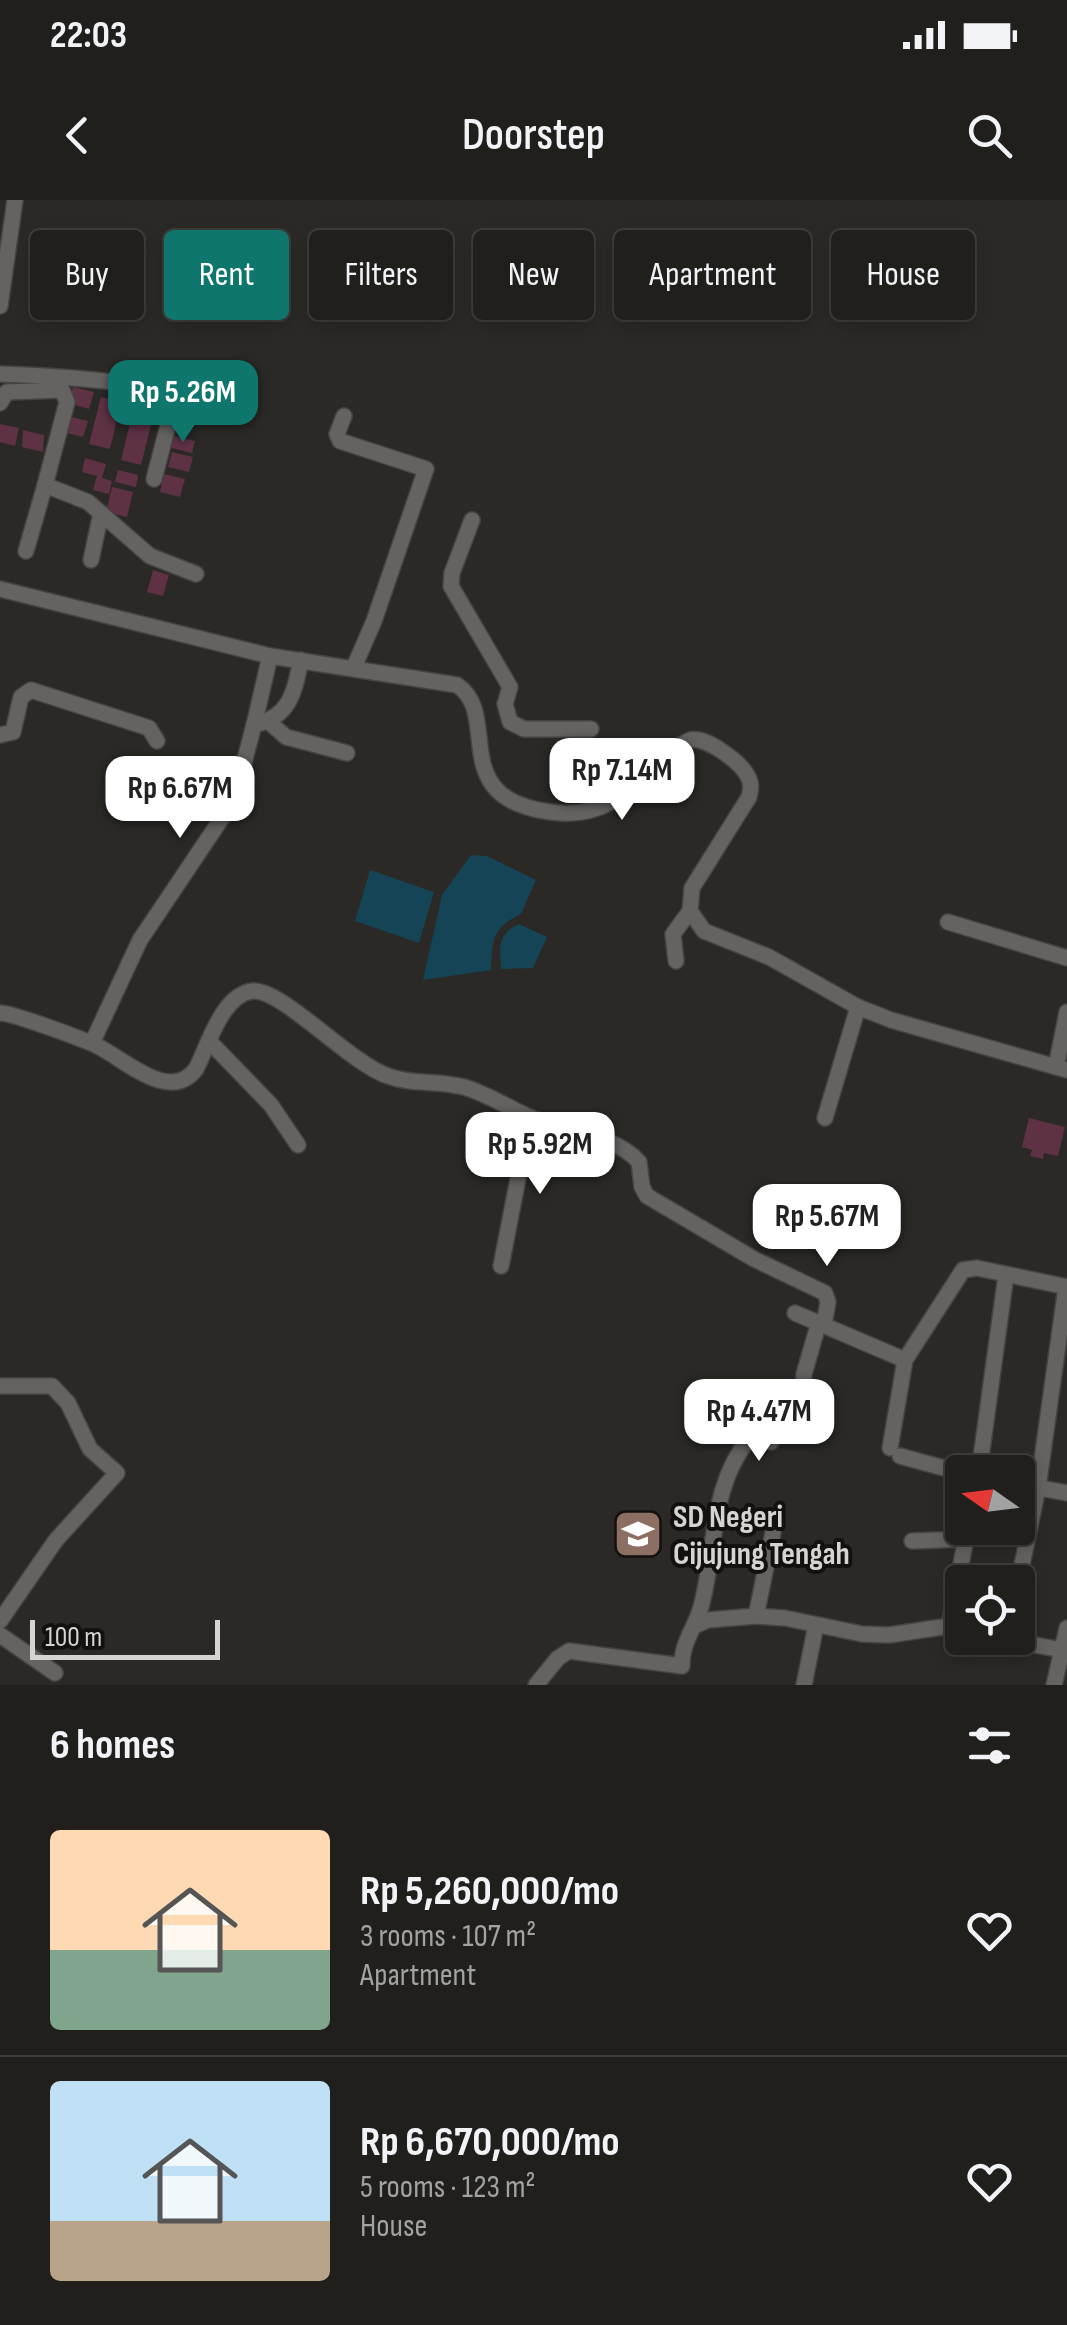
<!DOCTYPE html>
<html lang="en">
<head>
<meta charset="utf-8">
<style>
  :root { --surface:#201f1c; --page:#2d2c29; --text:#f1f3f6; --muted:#a2a2a3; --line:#3d3d3b; --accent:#0f766e }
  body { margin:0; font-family:"Sofia Sans Condensed",sans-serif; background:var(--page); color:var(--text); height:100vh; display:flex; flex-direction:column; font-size:38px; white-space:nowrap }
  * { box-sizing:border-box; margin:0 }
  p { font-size:32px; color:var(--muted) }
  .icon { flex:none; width:55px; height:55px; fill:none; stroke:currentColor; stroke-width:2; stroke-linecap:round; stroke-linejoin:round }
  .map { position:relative; height:1485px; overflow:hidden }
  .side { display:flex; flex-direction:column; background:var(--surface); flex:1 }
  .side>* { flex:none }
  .banner { position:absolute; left:30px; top:30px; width:1008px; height:90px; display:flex; gap:20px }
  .needle { width:65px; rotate:284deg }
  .tools { position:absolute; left:945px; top:1255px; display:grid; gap:20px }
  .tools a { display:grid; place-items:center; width:90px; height:90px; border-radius:10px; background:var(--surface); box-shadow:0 5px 15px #0003,0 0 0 2px var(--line); font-size:50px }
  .scale { position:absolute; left:30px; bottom:25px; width:190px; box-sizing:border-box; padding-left:10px; border:5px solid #d5d4d3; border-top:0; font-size:28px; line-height:35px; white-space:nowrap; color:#d5d4d3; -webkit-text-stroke:8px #121110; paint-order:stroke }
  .price { position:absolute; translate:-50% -85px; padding:0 22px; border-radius:20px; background:#fff; color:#222; font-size:32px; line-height:65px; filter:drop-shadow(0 2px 5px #0008) }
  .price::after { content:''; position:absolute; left:50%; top:60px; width:30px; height:22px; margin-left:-15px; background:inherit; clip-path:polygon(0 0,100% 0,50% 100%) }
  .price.active { background:var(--accent); color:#fff }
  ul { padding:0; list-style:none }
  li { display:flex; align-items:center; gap:30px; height:250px; padding:0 50px }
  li+li { border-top:2px solid var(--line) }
  li span { display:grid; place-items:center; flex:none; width:280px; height:200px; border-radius:10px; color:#555 }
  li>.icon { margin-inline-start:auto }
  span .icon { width:120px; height:120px; fill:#fffc; stroke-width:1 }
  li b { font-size:42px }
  h2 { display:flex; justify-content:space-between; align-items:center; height:120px; padding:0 50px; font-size:42px }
  .chip { padding:0 35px; border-radius:10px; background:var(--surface); box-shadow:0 5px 15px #0003,0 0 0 2px var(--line); font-size:35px; line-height:90px }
  .chip.active { background:var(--accent); color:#fff }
  .status { display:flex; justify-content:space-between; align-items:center; height:70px; padding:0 50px; background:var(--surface); direction:ltr }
  .status svg { height:28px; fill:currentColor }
  header { display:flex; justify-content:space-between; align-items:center; height:130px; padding:0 50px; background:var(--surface); font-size:45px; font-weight:600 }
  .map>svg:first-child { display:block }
  .water { fill:#144455 }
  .building { fill:#5f3145 }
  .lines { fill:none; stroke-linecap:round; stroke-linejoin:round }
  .minor-casing { stroke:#454442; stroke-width:18 }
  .minor { stroke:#656361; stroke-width:15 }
  .labels { text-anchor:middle; stroke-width:8; stroke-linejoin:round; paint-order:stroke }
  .poi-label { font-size:32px; font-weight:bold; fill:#d5d4d3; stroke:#121110; text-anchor:start }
</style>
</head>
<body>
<div class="status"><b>22:03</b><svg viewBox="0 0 49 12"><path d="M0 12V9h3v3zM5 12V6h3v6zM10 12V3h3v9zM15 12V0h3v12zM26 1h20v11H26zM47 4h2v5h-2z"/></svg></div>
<header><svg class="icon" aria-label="back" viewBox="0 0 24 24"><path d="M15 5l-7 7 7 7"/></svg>Doorstep<svg class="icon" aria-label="search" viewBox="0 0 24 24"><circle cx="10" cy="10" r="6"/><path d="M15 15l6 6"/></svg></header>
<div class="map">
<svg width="1067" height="1485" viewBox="0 0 1067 1485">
  <rect width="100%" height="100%" fill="#2a2926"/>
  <!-- water -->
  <g class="water">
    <path d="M471,655L487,656L536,680L521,714C493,727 492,740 491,770L423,780L442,695Z"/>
    <path d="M370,670L434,692L419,743L355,721Z"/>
    <path d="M519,724L547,737L533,768L501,769C500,746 497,734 519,724Z"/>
  </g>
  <!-- building -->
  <g class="building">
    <path d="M73,187L94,192L89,209L68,203Z"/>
    <path d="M101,197L121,202L110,249L89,244Z"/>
    <path d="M136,199L156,205L141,265L121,260Z"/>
    <path d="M67,216L88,221L83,237L63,232Z"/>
    <path d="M0,224L19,228L15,246L0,242Z"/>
    <path d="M23,230L44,235L43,252L22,247Z"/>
    <path d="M174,236L195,241L192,253L171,248Z"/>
    <path d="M172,252L193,257L189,272L168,267Z"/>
    <path d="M85,258L106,264L102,278L112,281L109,294L93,290L97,276L82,272Z"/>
    <path d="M118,270L138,275L136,287L115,282Z"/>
    <path d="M164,274L185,279L180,297L160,292Z"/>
    <path d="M112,287L133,292L127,317L106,312Z"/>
    <path d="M153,370L169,375L163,396L147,392Z"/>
    <path d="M1029,918L1065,927L1058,956L1044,953L1043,959L1030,956L1032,950L1022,947Z"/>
  </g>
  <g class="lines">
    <!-- minor casing -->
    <g class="minor-casing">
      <g id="minor">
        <path d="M0,106L15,0"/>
        <path d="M0,174C85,177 155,183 236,209"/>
        <path d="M0,203L7,192L62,190L67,202L45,285L88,302L150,356L196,374"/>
        <path d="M344,216L337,234L340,241L426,269L374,421L354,467"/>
        <path d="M154,279L177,191"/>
        <path d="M472,320L452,373L451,386L510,487L505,504L510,522L524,529H591"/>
        <path d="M26,351L45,285"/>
        <path d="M91,360L101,313"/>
        <path d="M0,389L270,456L457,485C504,516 441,604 561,613C607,616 633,587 666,559C673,553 681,543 690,540C706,536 740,562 747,575C752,583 751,589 749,597L692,688L690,711L704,731L769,757L858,807L891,820L1067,870"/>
        <path d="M268,521L286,537L347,553"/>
        <path d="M254,525L270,456"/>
        <path d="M0,535L13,532L21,497L31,490L149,528L157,541"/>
        <path d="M948,722L1067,758"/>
        <path d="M676,761L673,734L690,711"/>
        <path d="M0,813C10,812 76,837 91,843C120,854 168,906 196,869C208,846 222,794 253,791C282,789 351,864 388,876C412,885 439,880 464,887C488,894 510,909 534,919C565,931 616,935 639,962L642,987L647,996L754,1059L825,1093L828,1102L824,1124"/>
        <path d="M210,842L271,905L298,945"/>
        <path d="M92,843L140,740L234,600L254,525C290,517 294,493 301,460"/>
        <path d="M1056,867L1067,812"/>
        <path d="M825,918L858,807"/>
        <path d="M501,1066L530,917"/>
        <path d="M795,1113L905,1160"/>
        <path d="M0,1186H52L68,1203L90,1249L117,1273L56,1340L0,1421"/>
        <path d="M890,1248L905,1160L963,1070L977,1068L1067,1087"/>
        <path d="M900,1256L962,1273"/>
        <path d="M979,1272L1006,1075"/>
        <path d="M1018,1284L1067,1293"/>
        <path d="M912,1341L966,1339"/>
        <path d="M1018,1384L1038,1288L1066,1087"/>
        <path d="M756,1416L773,1333"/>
        <path d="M694,1426L708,1420L756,1416L785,1418L862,1434L889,1435L949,1426L962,1429"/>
        <path d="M949,1426L968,1328"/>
        <path d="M0,1435L55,1473"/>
        <path d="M998,1438L1062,1450"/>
        <path d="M536,1485L558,1458L569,1451L682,1466C681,1444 695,1428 701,1407C717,1348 709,1288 750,1237L771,1242L781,1228L791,1223L803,1196L804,1174L819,1122"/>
        <path d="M804,1485L816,1425"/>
        <path d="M1054,1485L1067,1428"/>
      </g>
    </g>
    <!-- minor -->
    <use href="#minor" class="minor"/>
  </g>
  <!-- icons -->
  <defs>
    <g id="school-square" transform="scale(2.5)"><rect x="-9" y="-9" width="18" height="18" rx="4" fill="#8d6e63" stroke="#121110"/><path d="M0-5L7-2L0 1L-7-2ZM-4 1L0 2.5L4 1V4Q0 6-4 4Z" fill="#fff"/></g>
  </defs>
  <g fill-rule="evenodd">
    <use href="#school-square" x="638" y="1334"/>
  </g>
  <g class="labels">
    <!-- poi labels -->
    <g class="poi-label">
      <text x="673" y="1327">SD Negeri<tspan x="673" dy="37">Cijujung Tengah</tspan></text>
    </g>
  </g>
</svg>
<div class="tools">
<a><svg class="needle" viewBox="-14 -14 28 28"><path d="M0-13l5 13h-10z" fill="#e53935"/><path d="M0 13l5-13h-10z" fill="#a2a2a3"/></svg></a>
<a><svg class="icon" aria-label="locate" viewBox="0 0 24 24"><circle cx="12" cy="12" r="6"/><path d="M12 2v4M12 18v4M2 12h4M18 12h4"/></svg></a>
</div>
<div class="scale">100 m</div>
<b class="price active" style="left:183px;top:245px">Rp 5.26M</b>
<b class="price" style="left:622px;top:623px">Rp 7.14M</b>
<b class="price" style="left:180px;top:641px">Rp 6.67M</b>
<b class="price" style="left:540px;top:997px">Rp 5.92M</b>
<b class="price" style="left:827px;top:1069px">Rp 5.67M</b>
<b class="price" style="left:759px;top:1264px">Rp 4.47M</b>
<div class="banner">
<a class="chip">Buy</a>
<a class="chip active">Rent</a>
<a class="chip">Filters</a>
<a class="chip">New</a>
<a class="chip">Apartment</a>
<a class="chip">House</a>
</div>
</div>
<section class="side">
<h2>6 homes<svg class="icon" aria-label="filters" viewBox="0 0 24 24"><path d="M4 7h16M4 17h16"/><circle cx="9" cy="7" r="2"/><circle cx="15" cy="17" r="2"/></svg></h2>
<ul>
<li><span style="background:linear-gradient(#ffd9b3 60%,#7fa58c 0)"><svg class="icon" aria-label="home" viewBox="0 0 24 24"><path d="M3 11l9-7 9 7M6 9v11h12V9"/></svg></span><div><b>Rp 5,260,000/mo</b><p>3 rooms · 107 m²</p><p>Apartment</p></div><svg class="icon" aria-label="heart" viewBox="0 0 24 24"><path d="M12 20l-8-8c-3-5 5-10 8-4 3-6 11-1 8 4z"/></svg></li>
<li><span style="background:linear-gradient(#bfe0f5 70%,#b9a48a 0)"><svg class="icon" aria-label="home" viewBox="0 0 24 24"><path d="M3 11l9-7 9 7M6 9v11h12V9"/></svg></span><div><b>Rp 6,670,000/mo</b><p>5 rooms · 123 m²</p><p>House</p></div><svg class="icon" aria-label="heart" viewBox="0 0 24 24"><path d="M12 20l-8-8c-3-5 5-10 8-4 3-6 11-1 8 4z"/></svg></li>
</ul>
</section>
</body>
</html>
